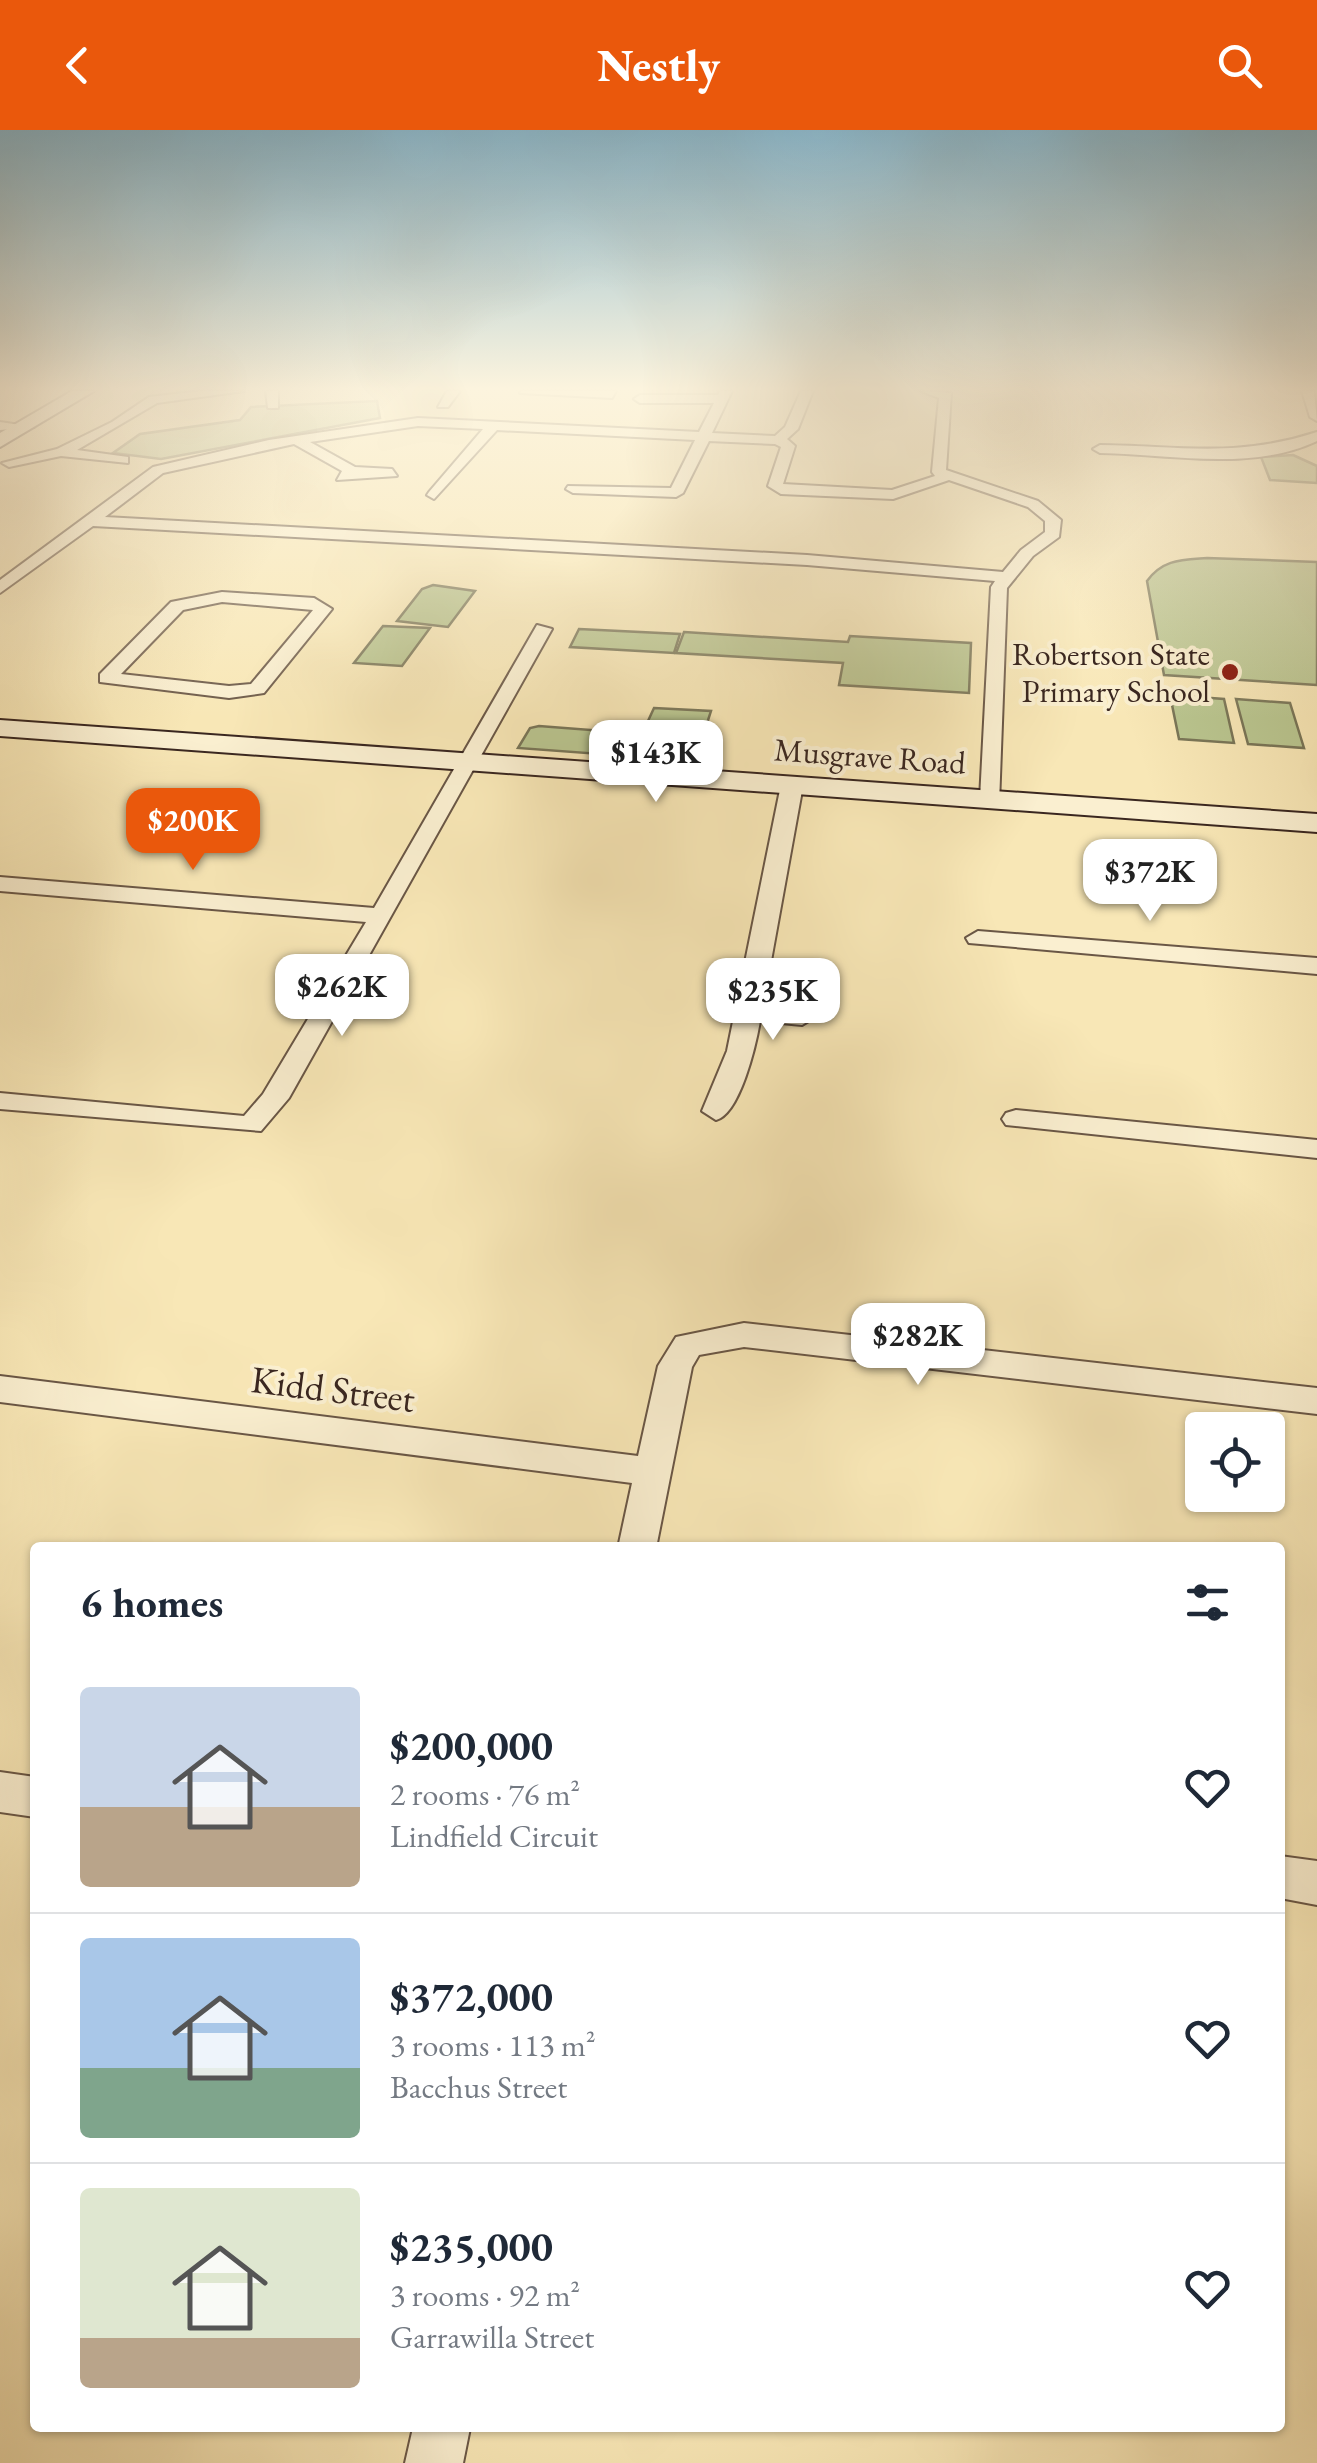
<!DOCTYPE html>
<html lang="en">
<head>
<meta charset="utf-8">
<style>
  :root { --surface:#fff; --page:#f2f2f3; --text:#1f2937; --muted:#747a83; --line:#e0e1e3; --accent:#ea580c }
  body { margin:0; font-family:"EB Garamond",serif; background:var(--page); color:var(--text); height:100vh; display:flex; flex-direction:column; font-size:38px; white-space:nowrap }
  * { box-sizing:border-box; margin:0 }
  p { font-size:32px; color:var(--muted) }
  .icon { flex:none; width:55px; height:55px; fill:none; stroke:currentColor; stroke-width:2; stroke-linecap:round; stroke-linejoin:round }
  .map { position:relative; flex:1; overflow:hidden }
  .panel { position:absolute; left:30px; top:1412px; width:1255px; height:890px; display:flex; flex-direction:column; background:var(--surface); border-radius:10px; box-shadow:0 2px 8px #0004 }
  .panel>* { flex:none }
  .controls { position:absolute; left:1185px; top:1282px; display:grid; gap:20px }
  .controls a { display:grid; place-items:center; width:100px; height:100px; border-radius:10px; background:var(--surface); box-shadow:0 2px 8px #0004; font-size:50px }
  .price { position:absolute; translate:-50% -85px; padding:0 22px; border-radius:20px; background:#fff; color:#222; font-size:32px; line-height:65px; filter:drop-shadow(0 2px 5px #0008) }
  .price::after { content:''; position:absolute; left:50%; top:60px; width:30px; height:22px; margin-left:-15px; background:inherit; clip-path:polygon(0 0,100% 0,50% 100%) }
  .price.selected { background:var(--accent); color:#fff }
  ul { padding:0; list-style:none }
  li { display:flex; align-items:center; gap:30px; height:250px; padding:0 50px }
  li+li { border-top:2px solid var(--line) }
  li span { display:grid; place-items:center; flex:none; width:280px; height:200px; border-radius:10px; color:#555 }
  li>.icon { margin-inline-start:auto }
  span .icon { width:120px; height:120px; fill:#fffc; stroke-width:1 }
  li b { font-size:42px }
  h2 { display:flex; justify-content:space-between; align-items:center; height:120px; padding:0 50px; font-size:42px }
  header { display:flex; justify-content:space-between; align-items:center; height:130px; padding:0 50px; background:var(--accent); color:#fff; font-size:45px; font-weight:800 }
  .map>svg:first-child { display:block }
  .green { fill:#bac690; stroke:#7a7658; stroke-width:2.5 }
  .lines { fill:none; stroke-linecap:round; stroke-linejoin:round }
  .street-casing { stroke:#6a5746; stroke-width:4 }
  .secondary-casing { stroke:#3a2720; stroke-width:4 }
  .street { fill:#faefd0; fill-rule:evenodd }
  .secondary { fill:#faefd0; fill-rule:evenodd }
  .poi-dot { fill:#8f2418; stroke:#faefd0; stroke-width:4 }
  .labels { text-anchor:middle; stroke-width:8; stroke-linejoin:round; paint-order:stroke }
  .far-poi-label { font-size:32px; fill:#3a2720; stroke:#faefd0; text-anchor:end }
  .far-street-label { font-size:32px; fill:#3a2720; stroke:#faefd0 }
  .street-label { font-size:38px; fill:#3a2720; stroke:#faefd0 }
</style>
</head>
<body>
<header><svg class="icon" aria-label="back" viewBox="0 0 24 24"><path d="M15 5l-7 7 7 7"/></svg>Nestly<svg class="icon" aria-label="search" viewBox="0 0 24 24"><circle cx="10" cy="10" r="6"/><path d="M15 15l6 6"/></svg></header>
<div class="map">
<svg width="1317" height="2333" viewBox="0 0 1317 2333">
  <rect width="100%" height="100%" fill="#f8e7b6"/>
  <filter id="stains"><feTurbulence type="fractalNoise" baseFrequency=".002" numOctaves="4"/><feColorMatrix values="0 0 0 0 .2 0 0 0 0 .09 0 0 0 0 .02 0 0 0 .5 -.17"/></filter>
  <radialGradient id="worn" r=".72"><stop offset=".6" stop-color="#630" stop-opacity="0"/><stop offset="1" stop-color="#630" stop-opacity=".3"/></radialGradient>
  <!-- green -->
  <g class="green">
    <path d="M377,271L380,288L161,329L113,323L140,304L240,290L251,277Z"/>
    <path d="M1293,325L1317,336V353L1270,350L1261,327Z"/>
    <path d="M1207,428L1317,432V555L1164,545L1147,451C1163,429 1182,430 1207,428Z"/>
    <path d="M433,455L475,461L448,497L397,491L422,459Z"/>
    <path d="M383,496L430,498L402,536L354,533Z"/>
    <path d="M579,499L680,504L674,523L570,517Z"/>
    <path d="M684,502L848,512L850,506L971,513L969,563L839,555L843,533L676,523Z"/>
    <path d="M1170,565L1224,569L1234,613L1179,609Z"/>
    <path d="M1236,569L1290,573L1304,618L1248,614Z"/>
    <path d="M654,578L711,581L695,631L518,618L530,598L539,596L642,604Z"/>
  </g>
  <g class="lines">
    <!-- street casing -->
    <g class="street-casing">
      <g id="street">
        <path d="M200,261H244L157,273L77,320L128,327V333L61,326L9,337L2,333L57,319L112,292L149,267Z"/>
        <path d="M266,261H278V278H268Z"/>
        <path d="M447,261H460L448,277H438Z"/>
        <path d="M616,261L612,268L520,263L521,261Z"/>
        <path d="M720,261H732L712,303L775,306L785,297L801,261H813L798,299L787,309L795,316L783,354L892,360L935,346L932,342L939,268L921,261L951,263L946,340L1038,371L1061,390L1059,407L1033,426L1007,458L999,674H983L980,669L991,457L995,451L807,435L93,396L0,463V450L153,337L269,310L418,288L699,302L714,273H640L634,269L640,265H718ZM418,296L483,299L429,362L427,365L434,369L497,300L695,310L671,358L568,356L566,359L573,363L676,367L683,363L709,311L775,314L781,317L768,356L781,364L893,369L949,350L1028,377L1045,391V402L1021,420L1003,442L807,425L105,387L163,343L294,314L342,341L337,350L397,346L392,339L355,337L310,312Z"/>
        <path d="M1302,261H1314L1317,291L1310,287Z"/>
        <path d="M0,292L34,297L0,300Z"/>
        <path d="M1317,302V311C1251,342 1170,324 1100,323L1093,319L1100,315C1182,316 1237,328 1317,302Z"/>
        <path d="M222,462L314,468L332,479L264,563L229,568L100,552V544L171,472ZM222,472L313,480L251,554L229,556L121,544L183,480Z"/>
        <path d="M537,495L552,499L289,968L261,1001L0,979V963L244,986L263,964L366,792L0,761V747L374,778Z"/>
        <path d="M792,649L803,655L763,875L802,879L815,887L802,895L760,891C756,915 740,984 716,990L702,981L727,921L781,655Z"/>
        <path d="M978,801L1317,828V844L969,813L966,808Z"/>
        <path d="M1016,980L1317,1010V1028L1006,995L1002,989L1006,983Z"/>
        <path d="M744,1193L1317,1258V1284L744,1217L699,1225L692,1237L656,1418H618L632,1353L0,1272V1246L638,1326L658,1236L676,1207Z"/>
        <path d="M0,1642L35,1647V1687L0,1682Z"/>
        <path d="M1280,1726L1317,1731V1775L1280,1768Z"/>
        <path d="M413,2298H470L463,2333H405Z"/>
      </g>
    </g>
    <!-- secondary casing -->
    <g class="secondary-casing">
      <g id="secondary">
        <path d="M72,261H94L0,317V303Z"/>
        <path d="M0,590L1317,684V702L0,606Z"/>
      </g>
    </g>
    <!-- street -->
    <use href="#street" class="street"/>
    <!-- secondary -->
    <use href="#secondary" class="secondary"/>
  </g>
  <!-- sky -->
  <linearGradient id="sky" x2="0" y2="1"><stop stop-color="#8bb9ce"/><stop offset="0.44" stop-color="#fcf4de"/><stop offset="1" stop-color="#fcf4de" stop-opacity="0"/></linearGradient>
  <rect width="1317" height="588" fill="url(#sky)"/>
  <!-- markers -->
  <circle class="poi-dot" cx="1230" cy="542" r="10"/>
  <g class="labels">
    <!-- far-poi labels -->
    <g class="far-poi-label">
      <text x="1210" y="535">Robertson State<tspan x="1210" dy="37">Primary School</tspan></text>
    </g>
    <!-- far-street labels -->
    <g class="far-street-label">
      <text transform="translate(870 626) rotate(4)" y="11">Musgrave Road</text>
    </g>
    <!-- street labels -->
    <g class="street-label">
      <text transform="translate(333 1259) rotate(7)" y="13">Kidd Street</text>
    </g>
  </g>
  <rect width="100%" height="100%" filter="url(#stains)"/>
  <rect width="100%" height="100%" fill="url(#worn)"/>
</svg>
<div class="controls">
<a><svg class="icon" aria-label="locate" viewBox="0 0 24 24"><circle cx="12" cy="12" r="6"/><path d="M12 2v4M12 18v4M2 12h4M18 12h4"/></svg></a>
</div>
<b class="price" style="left:656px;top:675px">$143K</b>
<b class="price selected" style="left:193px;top:743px">$200K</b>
<b class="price" style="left:1150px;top:794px">$372K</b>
<b class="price" style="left:342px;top:909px">$262K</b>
<b class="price" style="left:773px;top:913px">$235K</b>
<b class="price" style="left:918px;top:1258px">$282K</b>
<section class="panel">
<h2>6 homes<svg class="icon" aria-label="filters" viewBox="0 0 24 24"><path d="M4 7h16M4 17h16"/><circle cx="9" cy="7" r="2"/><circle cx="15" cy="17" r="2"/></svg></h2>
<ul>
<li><span style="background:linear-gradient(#c9d6e8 60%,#b9a48a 0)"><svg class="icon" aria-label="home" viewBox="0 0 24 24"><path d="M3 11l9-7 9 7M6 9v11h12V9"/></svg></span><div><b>$200,000</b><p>2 rooms · 76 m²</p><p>Lindfield Circuit</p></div><svg class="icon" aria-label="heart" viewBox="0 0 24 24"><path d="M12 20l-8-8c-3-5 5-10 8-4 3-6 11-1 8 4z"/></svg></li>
<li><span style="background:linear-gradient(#a9c7e8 65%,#7fa58c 0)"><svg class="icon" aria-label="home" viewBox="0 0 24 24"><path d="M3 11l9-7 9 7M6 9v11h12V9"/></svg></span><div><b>$372,000</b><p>3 rooms · 113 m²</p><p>Bacchus Street</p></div><svg class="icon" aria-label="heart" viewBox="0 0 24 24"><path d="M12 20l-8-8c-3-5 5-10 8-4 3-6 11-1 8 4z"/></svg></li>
<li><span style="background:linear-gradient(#dfe7d0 75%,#b9a48a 0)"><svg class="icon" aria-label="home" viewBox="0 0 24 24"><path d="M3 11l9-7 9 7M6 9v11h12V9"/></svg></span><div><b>$235,000</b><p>3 rooms · 92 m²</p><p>Garrawilla Street</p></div><svg class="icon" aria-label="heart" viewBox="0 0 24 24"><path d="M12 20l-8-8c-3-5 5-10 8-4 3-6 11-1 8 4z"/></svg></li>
</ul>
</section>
</div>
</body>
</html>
